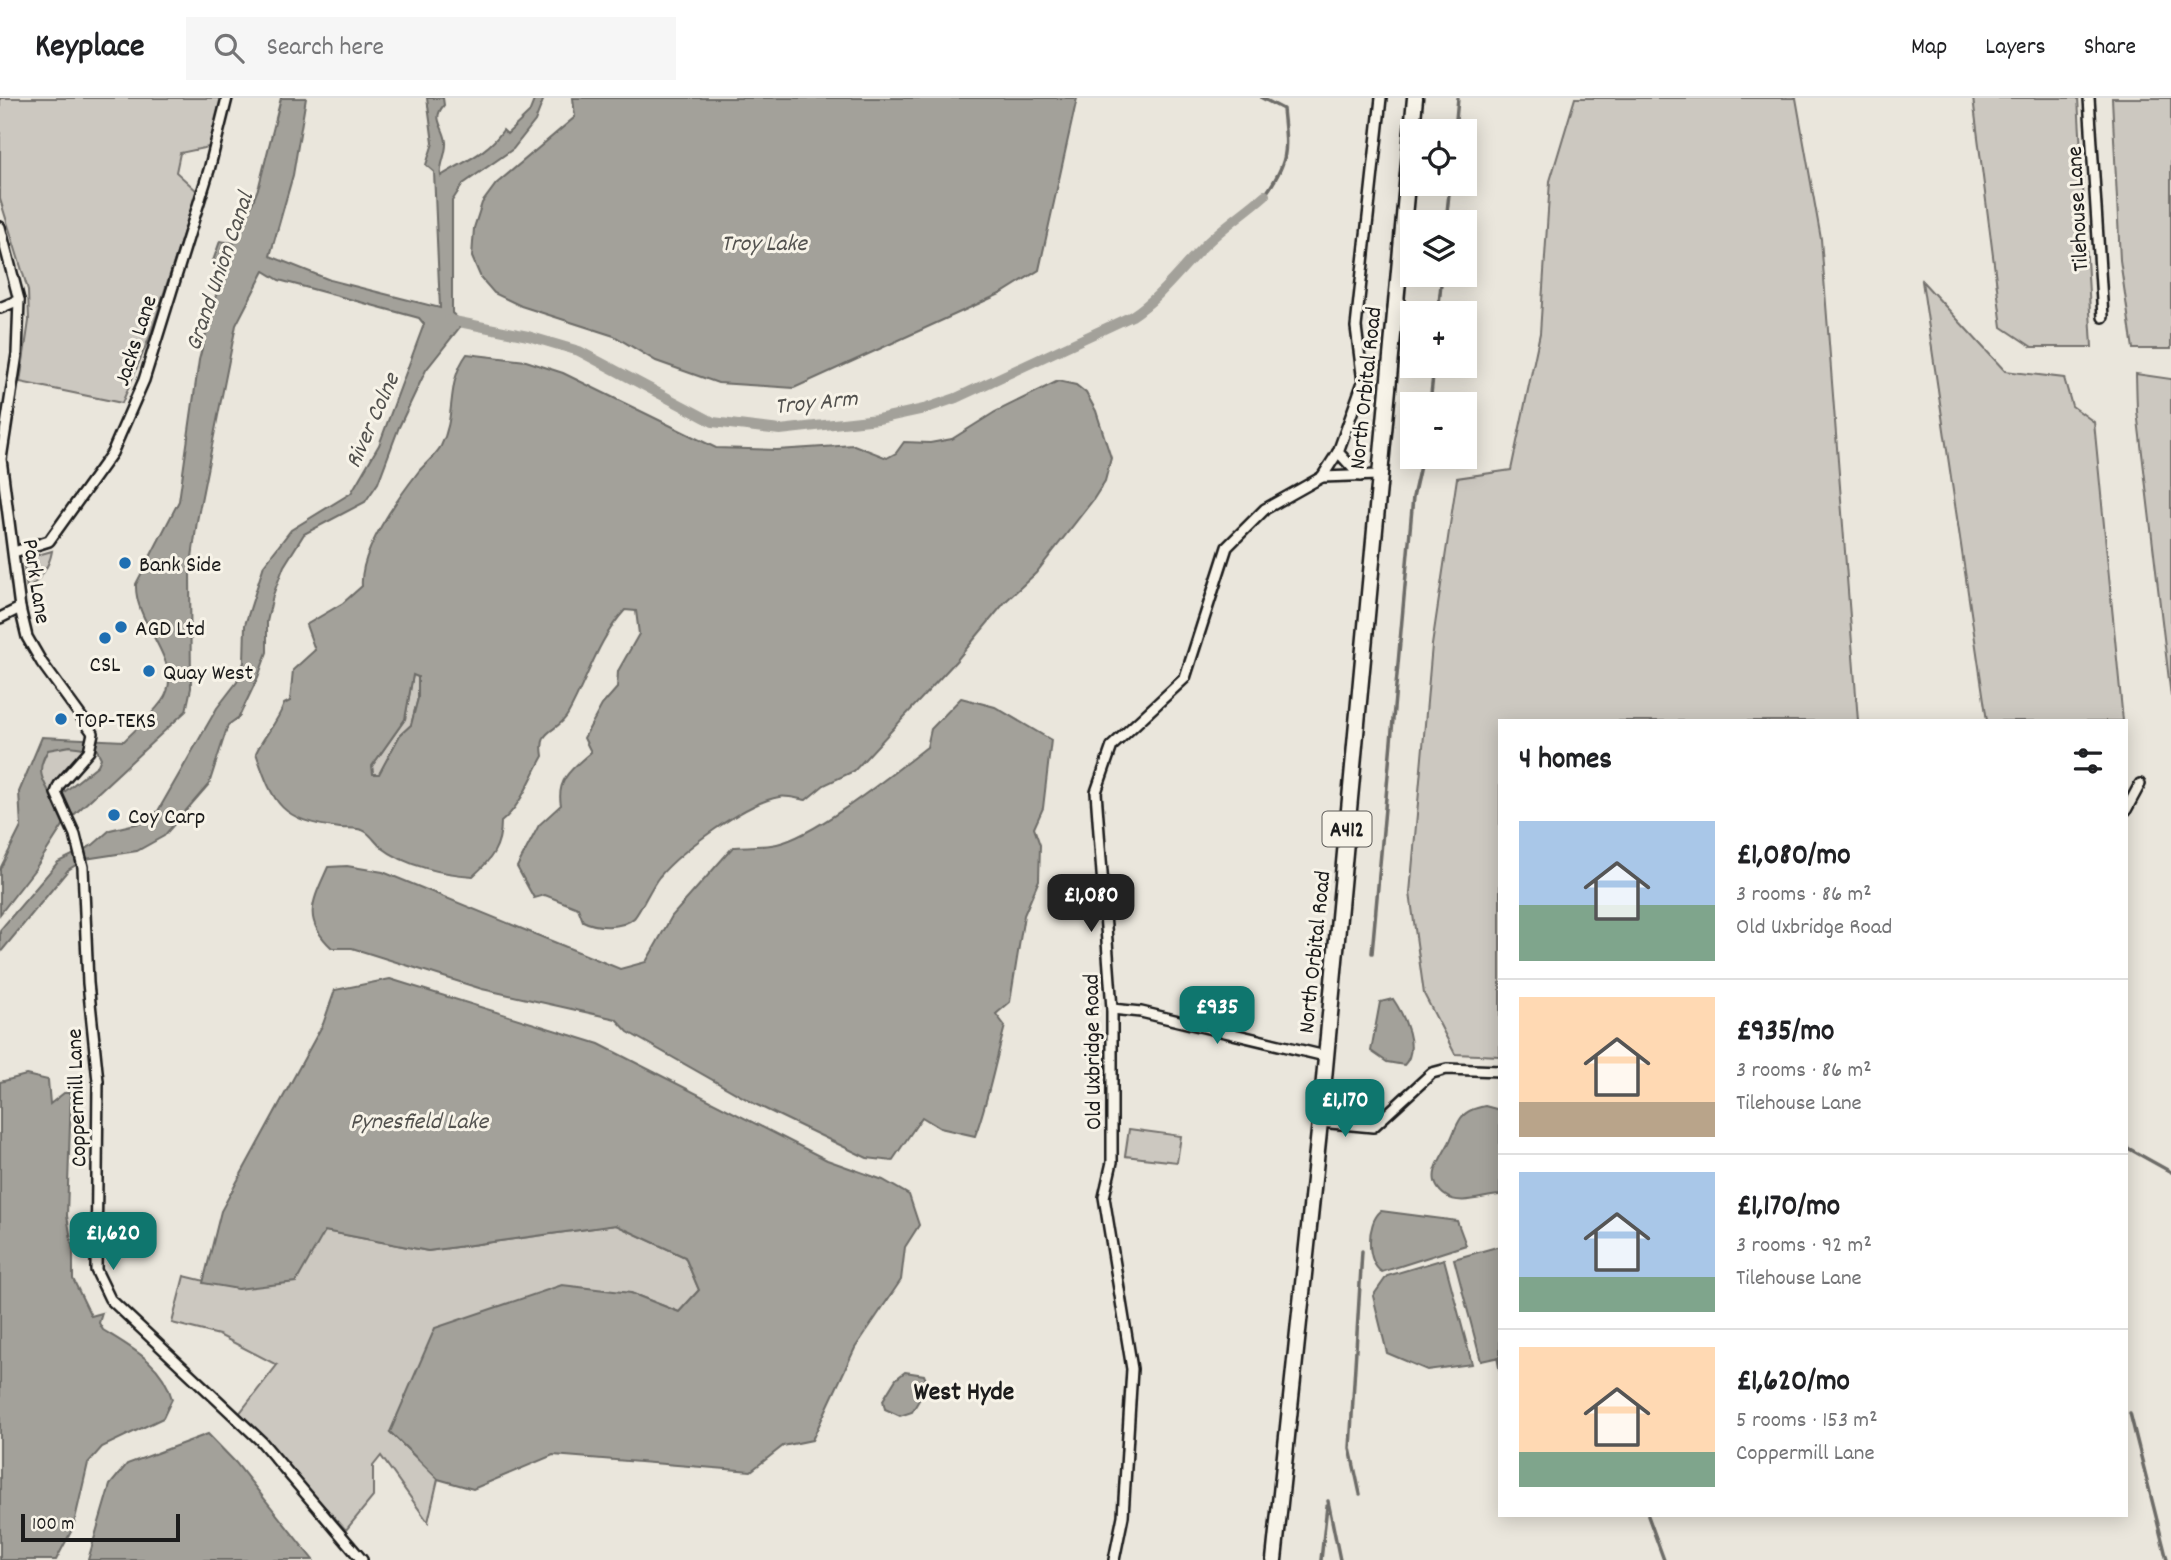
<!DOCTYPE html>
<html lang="en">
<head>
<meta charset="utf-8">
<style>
  :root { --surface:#fff; --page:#f6f6f6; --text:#202124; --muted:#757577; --line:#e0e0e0; --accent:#0f766e }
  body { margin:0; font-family:Dekko,sans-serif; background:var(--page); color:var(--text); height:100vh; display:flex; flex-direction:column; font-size:26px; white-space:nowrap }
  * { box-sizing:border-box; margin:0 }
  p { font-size:23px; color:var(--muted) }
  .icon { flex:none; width:38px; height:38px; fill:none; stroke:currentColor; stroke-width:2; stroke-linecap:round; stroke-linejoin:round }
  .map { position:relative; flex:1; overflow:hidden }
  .drawer { position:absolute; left:1498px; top:621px; width:630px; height:798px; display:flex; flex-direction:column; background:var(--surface); border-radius:0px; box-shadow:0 4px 18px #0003 }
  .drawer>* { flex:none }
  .controls { position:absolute; left:1400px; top:21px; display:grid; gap:14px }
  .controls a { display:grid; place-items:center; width:77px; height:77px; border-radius:0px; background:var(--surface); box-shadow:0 4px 18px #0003; font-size:35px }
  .scale { position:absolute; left:21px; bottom:18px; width:159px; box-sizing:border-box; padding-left:7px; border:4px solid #1c1c1c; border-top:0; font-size:19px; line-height:24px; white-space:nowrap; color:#1c1c1c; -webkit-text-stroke:5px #f7f3e8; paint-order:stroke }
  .price { position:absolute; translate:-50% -60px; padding:0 16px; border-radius:14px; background:var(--accent); color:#fff; font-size:23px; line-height:46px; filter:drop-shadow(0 2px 4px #0008) }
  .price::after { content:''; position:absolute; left:50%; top:42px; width:21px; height:16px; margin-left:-10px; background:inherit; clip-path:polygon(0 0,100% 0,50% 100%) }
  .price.active { background:#222; color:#fff }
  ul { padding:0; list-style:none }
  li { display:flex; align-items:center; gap:21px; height:175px; padding:0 21px }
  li+li { border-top:2px solid var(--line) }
  li span { display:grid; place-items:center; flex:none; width:196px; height:140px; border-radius:0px; color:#555 }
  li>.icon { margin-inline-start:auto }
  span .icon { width:84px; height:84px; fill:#fffc; stroke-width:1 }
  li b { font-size:30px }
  h2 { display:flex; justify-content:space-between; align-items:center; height:84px; padding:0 21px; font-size:30px }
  header { display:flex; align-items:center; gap:42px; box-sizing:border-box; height:98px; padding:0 35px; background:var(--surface); border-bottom:2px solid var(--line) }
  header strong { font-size:33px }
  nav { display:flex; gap:38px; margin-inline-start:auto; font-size:24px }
  .search { width:490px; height:63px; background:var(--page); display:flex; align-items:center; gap:18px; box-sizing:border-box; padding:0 24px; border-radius:0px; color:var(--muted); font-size:26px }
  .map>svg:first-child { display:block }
  .green { fill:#ccc8c0; stroke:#74726e; stroke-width:2 }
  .water { fill:#a3a19a; stroke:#6d6c68; stroke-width:2; fill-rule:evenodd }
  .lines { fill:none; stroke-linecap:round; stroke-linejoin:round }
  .stream { stroke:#6d6c68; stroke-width:3.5 }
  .canal { stroke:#a3a19a; stroke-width:10 }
  .minor-casing { stroke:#1c1c1c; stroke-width:14 }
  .primary-casing { stroke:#1c1c1c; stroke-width:19 }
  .minor { stroke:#f7f3e8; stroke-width:9 }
  .primary { stroke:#f7f3e8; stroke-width:14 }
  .poi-dot { fill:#1f6fb2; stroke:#f7f3e8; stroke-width:2.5 }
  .labels { text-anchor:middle; stroke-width:6; stroke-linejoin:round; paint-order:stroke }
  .shield { fill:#f7f3e8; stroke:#5e5c59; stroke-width:2 }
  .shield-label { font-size:21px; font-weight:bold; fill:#1c1c1c }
  .street-label { font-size:23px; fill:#1c1c1c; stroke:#f7f3e8 }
  .poi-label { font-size:23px; fill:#1c1c1c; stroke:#f7f3e8; text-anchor:start }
  .water-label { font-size:24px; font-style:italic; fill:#52514e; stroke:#f7f3e8 }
  .quarter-label { font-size:26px; font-weight:bold; fill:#1c1c1c; stroke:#f7f3e8 }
</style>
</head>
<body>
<header>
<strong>Keyplace</strong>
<div class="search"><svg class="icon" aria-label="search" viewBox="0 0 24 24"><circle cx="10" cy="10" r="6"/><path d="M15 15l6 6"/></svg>Search here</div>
<nav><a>Map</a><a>Layers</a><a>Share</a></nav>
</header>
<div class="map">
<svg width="2171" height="1462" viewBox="0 0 2171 1462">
  <rect width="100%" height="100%" fill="#eae6dc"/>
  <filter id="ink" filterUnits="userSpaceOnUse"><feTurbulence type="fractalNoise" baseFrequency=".0143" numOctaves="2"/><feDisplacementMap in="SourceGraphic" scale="14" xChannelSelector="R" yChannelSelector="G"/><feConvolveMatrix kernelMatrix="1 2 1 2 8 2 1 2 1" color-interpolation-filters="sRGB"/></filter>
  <g filter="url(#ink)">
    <!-- green -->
    <g class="green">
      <path d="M0,0H222L209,49L180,55L176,74L197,93L150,238L122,305L20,284L29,223L28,192L0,101Z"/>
      <path d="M1575,0H1796L1821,141L1858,623H1500V958L1455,956L1424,896L1410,795L1432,547L1457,380L1511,372L1540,235L1550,83Z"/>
      <path d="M1973,0H2078L2092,249H2032L2002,229Z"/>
      <path d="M2112,0H2171V251H2133L2120,162Z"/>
      <path d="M1922,183L2005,273L2064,280L2072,308L2094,324L2123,623H1987Z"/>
      <path d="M2136,276L2171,281V599L2137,313Z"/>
      <path d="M52,453C49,470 40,481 27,492L24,468L27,460Z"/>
      <path d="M413,576L418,579V600L411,627L400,637L379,677L373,676L372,668L405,621Z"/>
      <path d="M70,648L85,649L54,685L50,696L41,683L39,672L48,651Z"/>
      <path d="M1129,1031L1181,1038L1177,1064L1125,1058Z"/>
      <path d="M616,1127L685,1159L699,1192L679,1214L631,1195L390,1334L438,1381L428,1424L381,1358L373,1368V1399L346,1432L239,1316L277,1267L219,1237L172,1225L184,1178L238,1191L325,1133L428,1153Z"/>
    </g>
    <!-- water -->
    <g class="water">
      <path d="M281,0H306L293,77L270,158L330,182L440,210L434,74L426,67L433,45L427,0H443L444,7C431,22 444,27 446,44C447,56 439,67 441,78C463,64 488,55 503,32L507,36L529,15L535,0H544L535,23L513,51L463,86L452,103V215L463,225L426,272L399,329L378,385L365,404L304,436L284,468L273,497L267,524V554L258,579L239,619L228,627L209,686L164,738L137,753L85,761L68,772L0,855V832L58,764L93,747L110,732L144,724L158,713L217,610L237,584L244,564L245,527L264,467L291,432L351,395L379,347L424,226L419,220L279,182L264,173L236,227L197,423L190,474L191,590L186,613L64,726L35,771L0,816V771L21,729L19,694L42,639L124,643C137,630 151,618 162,603C188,567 134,528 136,486L179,403L199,262L221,178L213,163L220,143L234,145L238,142L259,88ZM70,648L97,652L101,660L98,667L54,702C42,683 35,672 48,652Z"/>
      <path d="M573,0H1077L1039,172L1002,195L794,290L718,285L656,263L614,238L521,208L494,195L481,180L472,159L474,130L482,105L496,86L575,19Z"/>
      <path d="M467,256L526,263L563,275L716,350L777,352L854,347L887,360L896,355L904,344L930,345L952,341L995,314L1058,283L1076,287L1086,295L1096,313L1111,360L1105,383L1093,402L1036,475L1005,504L957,562L854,673L824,687L806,702C798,701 786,697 779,699C745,705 681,753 659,779C651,789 640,814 634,820C622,831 596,830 583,823L578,810L545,797L534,800L517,769L539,727L561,707C556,681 573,670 591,654L584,640L602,607L617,590L618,573L639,536L636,513L625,512C598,541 587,582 568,616C557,636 538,629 543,658C530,681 521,708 501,724C501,749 491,762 473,778C443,776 405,768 381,749C376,745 372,738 366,734C359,729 348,731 340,730C281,722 274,708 256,655C264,637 277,626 284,606L290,603L293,572L315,552L306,527L343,505L362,488C359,453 398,400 419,373C426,365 436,357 441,348C457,317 445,286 467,256ZM413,577L418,579V600L411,627L400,637L379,676H373L372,668L405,621Z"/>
      <path d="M961,600L995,609L1051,642L1043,710L1034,730L1040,747L1039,782L1024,817L1010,904L996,916L1005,928C995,965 988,1003 975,1038L940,1030L922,1019L892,1063L867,1060L757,1007L628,934L616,921L482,891L352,850H332C301,821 313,803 328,769L347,768L383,774L620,871L646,864L672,818L733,749C747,748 763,749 777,746C817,737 893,675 927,649L931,631Z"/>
      <path d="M390,881L599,946L827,1062L883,1082L909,1097L919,1127L905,1149L901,1182L855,1250L812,1342L783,1348L751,1373L553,1357L473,1391L438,1381L390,1334L435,1230L562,1187L631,1195L679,1214L699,1192L685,1159L616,1127L428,1153L325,1133L296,1184L238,1191L203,1185L221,1113L323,926L335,892Z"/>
      <path d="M1393,901C1404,917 1420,951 1404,967L1387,964L1371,953L1380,904Z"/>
      <path d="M26,977L48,982L50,1006L64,995H71L67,1118L73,1153V1181L91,1218L102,1215L99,1225L103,1232C132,1250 163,1266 172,1301L163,1320L102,1349L88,1365L73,1430L56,1462H0V984Z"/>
      <path d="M1485,1008L1500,1012V1097C1483,1098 1460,1108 1446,1098C1423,1082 1440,1062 1449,1045C1453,1037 1456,1027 1461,1020C1467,1012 1476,1010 1485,1008Z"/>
      <path d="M1381,1113L1457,1123L1466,1147L1382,1174C1366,1165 1366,1125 1381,1113Z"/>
      <path d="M1500,1148V1259L1481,1263L1454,1161Z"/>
      <path d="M1444,1161L1472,1266L1427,1272L1387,1255L1373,1198L1387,1178Z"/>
      <path d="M905,1274L924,1277L928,1287L912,1314L900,1318L885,1311L883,1302L896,1281Z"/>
      <path d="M208,1336L236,1365L313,1462H88L110,1387L127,1366Z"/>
    </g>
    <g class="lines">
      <!-- stream -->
      <g class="stream">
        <path d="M1262,0L1283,11C1287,52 1290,62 1265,97"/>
        <path d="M1455,33L1458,0"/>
        <path d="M1446,124L1450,86"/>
        <path d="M1438,215L1442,177"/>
        <path d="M1430,306L1434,268"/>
        <path d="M1372,855L1413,399L1422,359"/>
        <path d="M2126,1049L2171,1074"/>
        <path d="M1498,1260L1500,1271"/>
        <path d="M2130,1315L2167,1462"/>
        <path d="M1360,1396L1350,1350L1362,1153"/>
        <path d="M1328,1403L1340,1462"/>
        <path d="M1648,1418L1664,1462"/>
        <path d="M1321,1462L1327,1408"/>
      </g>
      <!-- canal -->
      <path class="canal" d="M449,222L528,238L579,253L713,324L780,332L878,321L924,311L956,300L1132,218C1162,198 1180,171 1206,146C1224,128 1246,114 1265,97"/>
      <!-- minor casing -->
      <g class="minor-casing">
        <g id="minor">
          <path d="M2089,0L2103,219"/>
          <path d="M0,129L19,202L17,256L1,361L20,510L27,539L42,565L93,635L89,653L59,687L56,695L75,737L83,769L88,885L98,983L96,1172L110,1201L261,1343L362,1462"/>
          <path d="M0,210L19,202"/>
          <path d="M1338,354L1360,378"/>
          <path d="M1322,379L1338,354L1363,284L1356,229L1381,0"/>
          <path d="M14,454L49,443L112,355L144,282L209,72L227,0"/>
          <path d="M0,520L20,510"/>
          <path d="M2126,712L2140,686"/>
          <path d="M1112,911L1141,914L1325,958"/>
          <path d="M1320,1024L1373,1029L1432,975L1447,971L1500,973"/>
          <path d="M1114,1462L1123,1418L1132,1271L1104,1099L1112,1064V911L1096,694L1112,648L1185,580L1227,449L1265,411L1322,379L1378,377"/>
        </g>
      </g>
      <!-- primary casing -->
      <g class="primary-casing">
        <path id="primary" d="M1274,1462L1320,1024L1415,0"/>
      </g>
      <!-- minor -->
      <use href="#minor" class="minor"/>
      <!-- primary -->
      <use href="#primary" class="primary"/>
    </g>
  </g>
  <!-- markers -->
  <g class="poi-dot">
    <circle cx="125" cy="465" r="7"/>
    <circle cx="121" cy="529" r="7"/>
    <circle cx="105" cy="540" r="7"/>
    <circle cx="149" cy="573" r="7"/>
    <circle cx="61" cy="621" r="7"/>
    <circle cx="114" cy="717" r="7"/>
  </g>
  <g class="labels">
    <!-- shield labels -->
    <rect class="shield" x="1322.5" y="713.5" width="49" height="35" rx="5"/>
    <g class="shield-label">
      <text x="1347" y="738">A412</text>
    </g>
    <!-- street labels -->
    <g class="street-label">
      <text transform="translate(2076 111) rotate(-93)" y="8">Tilehouse Lane</text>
      <text transform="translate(134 242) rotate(-72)" y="8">Jacks Lane</text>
      <text transform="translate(1364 290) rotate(-84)" y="8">North Orbital Road</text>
      <text transform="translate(38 483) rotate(81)" y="8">Park Lane</text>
      <text transform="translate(1313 854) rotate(-84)" y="8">North Orbital Road</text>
      <text transform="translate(1091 954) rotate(-91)" y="8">Old Uxbridge Road</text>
      <text transform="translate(75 1000) rotate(-92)" y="8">Coppermill Lane</text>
    </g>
    <!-- poi labels -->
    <g class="poi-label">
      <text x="139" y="473">Bank Side</text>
      <text x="135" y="537">AGD Ltd</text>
      <text x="105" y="573" text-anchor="middle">CSL</text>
      <text x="163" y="581">Quay West</text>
      <text x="75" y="629">TOP-TEKS</text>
      <text x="128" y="725">Coy Carp</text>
    </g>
    <!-- water labels -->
    <g class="water-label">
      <text x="764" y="152">Troy Lake</text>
      <text transform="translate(218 173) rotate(-71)" y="8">Grand Union Canal</text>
      <text transform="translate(816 303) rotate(-6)" y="8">Troy Arm</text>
      <text transform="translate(371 322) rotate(-66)" y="8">River Colne</text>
      <text x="419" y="1030">Pynesfield Lake</text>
    </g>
    <!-- quarter labels -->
    <g class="quarter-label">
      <text x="964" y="1301">West Hyde</text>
    </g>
  </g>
</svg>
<div class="controls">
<a><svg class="icon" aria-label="locate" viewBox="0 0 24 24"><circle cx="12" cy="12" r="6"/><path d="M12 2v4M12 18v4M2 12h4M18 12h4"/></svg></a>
<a><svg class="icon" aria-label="layers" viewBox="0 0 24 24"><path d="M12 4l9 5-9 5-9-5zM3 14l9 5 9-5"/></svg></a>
<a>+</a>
<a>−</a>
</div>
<div class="scale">100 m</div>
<b class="price active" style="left:1091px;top:836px">£1,080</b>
<b class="price" style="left:1217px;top:948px">£935</b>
<b class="price" style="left:1345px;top:1041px">£1,170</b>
<b class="price" style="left:113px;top:1174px">£1,620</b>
<section class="drawer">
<h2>4 homes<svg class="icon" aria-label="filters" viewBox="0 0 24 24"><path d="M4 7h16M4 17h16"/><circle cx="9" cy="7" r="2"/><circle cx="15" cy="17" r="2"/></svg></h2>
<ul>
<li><span style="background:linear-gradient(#a9c7e8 60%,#7fa58c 0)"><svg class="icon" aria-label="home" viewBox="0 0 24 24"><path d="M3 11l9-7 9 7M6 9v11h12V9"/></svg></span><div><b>£1,080/mo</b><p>3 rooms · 86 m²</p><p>Old Uxbridge Road</p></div></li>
<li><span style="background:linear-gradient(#ffd9b3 75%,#b9a48a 0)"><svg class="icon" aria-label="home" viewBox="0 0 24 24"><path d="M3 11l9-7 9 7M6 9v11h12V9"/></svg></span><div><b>£935/mo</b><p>3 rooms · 86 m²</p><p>Tilehouse Lane</p></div></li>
<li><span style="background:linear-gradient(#a9c7e8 75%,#7fa58c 0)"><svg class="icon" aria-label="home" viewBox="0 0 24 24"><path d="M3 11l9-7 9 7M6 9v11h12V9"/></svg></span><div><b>£1,170/mo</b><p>3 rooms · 92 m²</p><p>Tilehouse Lane</p></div></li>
<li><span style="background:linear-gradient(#ffd9b3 75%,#7fa58c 0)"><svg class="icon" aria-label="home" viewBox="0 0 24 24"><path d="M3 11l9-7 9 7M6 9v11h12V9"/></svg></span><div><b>£1,620/mo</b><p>5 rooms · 153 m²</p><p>Coppermill Lane</p></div></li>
</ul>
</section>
</div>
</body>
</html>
